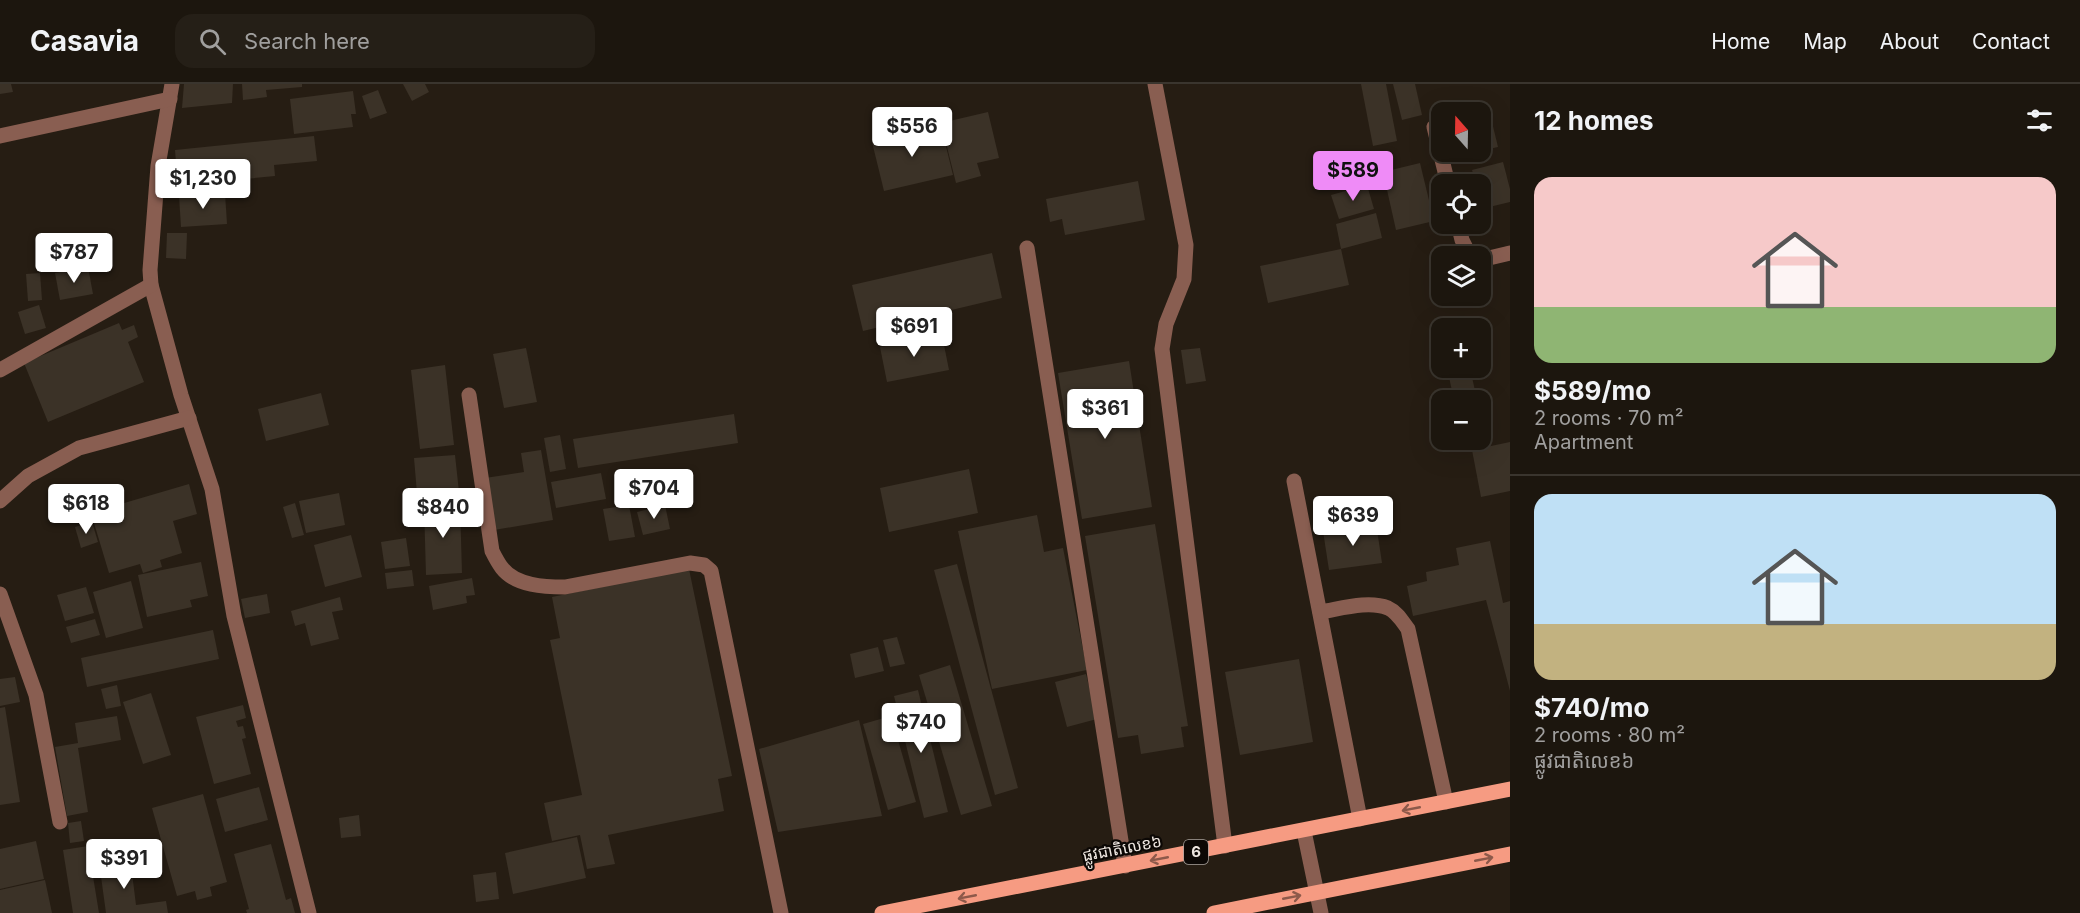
<!DOCTYPE html>
<html lang="en">
<head>
<meta charset="utf-8">
<style>
  :root { --surface:#1c160e; --page:#251f17; --text:#f1f3f6; --muted:#a09f9e; --line:#3a352e; --accent:#ef8bf7 }
  body { margin:0; font-family:Inter,"Noto Sans Khmer",sans-serif; background:var(--page); color:var(--text); height:100vh; display:flex; flex-direction:column; font-size:22px; white-space:nowrap }
  * { box-sizing:border-box; margin:0 }
  p { font-size:20px; color:var(--muted) }
  .icon { flex:none; width:33px; height:33px; fill:none; stroke:currentColor; stroke-width:2; stroke-linecap:round; stroke-linejoin:round }
  .map { position:relative; flex:1; overflow:hidden }
  .details { display:flex; flex-direction:column; background:var(--surface); width:570px }
  .details>* { flex:none }
  .needle { width:39px; rotate:340deg }
  .fabs { position:absolute; left:1431px; top:18px; display:grid; gap:12px }
  .fabs a { display:grid; place-items:center; width:60px; height:60px; border-radius:12px; background:var(--surface); box-shadow:0 6px 24px #0002,0 0 0 2px var(--line); font-size:30px }
  .price { position:absolute; translate:-50% -51px; padding:0 14px; border-radius:6px; background:#fff; color:#222; font-size:20px; line-height:39px; filter:drop-shadow(0 2px 3px #0008) }
  .price::after { content:''; position:absolute; left:50%; top:36px; width:18px; height:14px; margin-left:-9px; background:inherit; clip-path:polygon(0 0,100% 0,50% 100%) }
  .price.selected { background:var(--accent); color:#111 }
  ul { padding:0; list-style:none }
  li { display:grid; align-content:center; gap:12px; height:318px; padding:0 24px }
  li+li { border-top:2px solid var(--line) }
  li span { display:grid; place-items:center; height:186px; border-radius:18px; color:#555 }
  li>.icon { margin-inline-start:auto }
  span .icon { width:108px; height:108px; fill:#fffc; stroke-width:1 }
  li b { font-size:26px }
  h2 { display:flex; justify-content:space-between; align-items:center; height:72px; padding:0 24px; font-size:26px }
  header { display:flex; align-items:center; gap:36px; box-sizing:border-box; height:84px; padding:0 30px; background:var(--surface); border-bottom:2px solid var(--line) }
  header strong { font-size:28px }
  nav { display:flex; gap:33px; margin-inline-start:auto; font-size:21px }
  .search { width:420px; height:54px; background:var(--page); display:flex; align-items:center; gap:15px; box-sizing:border-box; padding:0 21px; border-radius:18px; color:var(--muted); font-size:22px }
  main { display:flex; flex:1; min-height:0 }
  .map>svg:first-child { display:block }
  .building { fill:#3b3227 }
  .lines { fill:none; stroke-linecap:round; stroke-linejoin:round }
  .lane { stroke:#895e51; stroke-width:15 }
  .street { stroke:#895e51; stroke-width:15 }
  .primary { stroke:#f69b82; stroke-width:15 }
  .oneway { stroke:#8d594a }
  .labels { text-anchor:middle; stroke-width:4.5; stroke-linejoin:round; paint-order:stroke }
  .shield { fill:#0c0805; stroke:#a9a39e; stroke-width:1.5 }
  .shield-label { font-size:15px; font-weight:bold; fill:#ece5df }
  .street-label { font-size:16px; fill:#ece5df; stroke:#0c0805 }
</style>
</head>
<body>
<header>
<strong>Casavia</strong>
<div class="search"><svg class="icon" aria-label="search" viewBox="0 0 24 24"><circle cx="10" cy="10" r="6"/><path d="M15 15l6 6"/></svg>Search here</div>
<nav><a>Home</a><a>Map</a><a>About</a><a>Contact</a></nav>
</header>
<main>
<div class="map">
<svg width="1510" height="829" viewBox="0 0 1510 829">
  <rect width="100%" height="100%" fill="#261d13"/>
  <!-- building -->
  <g class="building">
    <path d="M0,0H11L13,8L0,10Z"/>
    <path d="M184,0H233L232,19L182,24Z"/>
    <path d="M242,0H302V3L266,6L267,13L243,16Z"/>
    <path d="M403,0H425L429,8L412,17Z"/>
    <path d="M1361,0H1386L1397,57L1373,62Z"/>
    <path d="M1393,0H1415L1422,31L1402,36Z"/>
    <path d="M378,6L387,29L370,35L362,12Z"/>
    <path d="M353,7L356,30H351L353,43L294,50L290,15Z"/>
    <path d="M988,28L999,74L977,79L981,92L956,99L941,39Z"/>
    <path d="M1491,34L1498,63L1480,67V36Z"/>
    <path d="M941,42L953,91L884,107L872,58Z"/>
    <path d="M314,52L317,77L274,81L275,92L225,97L224,87L177,92L175,66Z"/>
    <path d="M1503,78L1510,105V118L1481,125L1480,100H1476L1472,86Z"/>
    <path d="M1420,79L1434,137L1396,146L1383,88Z"/>
    <path d="M1138,97L1145,136L1065,151L1062,135L1050,138L1046,115Z"/>
    <path d="M1367,101L1374,125L1339,135L1331,111Z"/>
    <path d="M225,109L227,140L181,143L179,112Z"/>
    <path d="M1376,129L1382,154L1341,165L1336,140Z"/>
    <path d="M167,149H187L186,175L166,174Z"/>
    <path d="M1341,165L1349,201L1268,219L1260,182Z"/>
    <path d="M992,169L1002,214L863,247L852,201Z"/>
    <path d="M88,183L93,210L60,216L55,189Z"/>
    <path d="M40,189L42,216L28,217L26,190Z"/>
    <path d="M39,221L46,244L25,250L18,228Z"/>
    <path d="M119,239L122,246L134,241L138,253L128,258L144,298L48,338L24,279Z"/>
    <path d="M942,251L949,286L887,298L880,263Z"/>
    <path d="M526,264L537,318L504,324L493,270Z"/>
    <path d="M1200,264L1206,297L1186,300L1181,266Z"/>
    <path d="M1129,277L1152,423L1082,435L1058,289Z"/>
    <path d="M445,281L454,361L420,365L411,286Z"/>
    <path d="M1447,284H1470L1477,316H1454Z"/>
    <path d="M321,309L329,341L266,357L258,325Z"/>
    <path d="M734,330L738,359L578,384L573,355Z"/>
    <path d="M560,351L566,385L550,388L544,354Z"/>
    <path d="M1510,358V407L1481,413L1472,366Z"/>
    <path d="M541,366L553,436L494,446L485,394L524,388L521,369Z"/>
    <path d="M455,371L460,417L418,421L414,374Z"/>
    <path d="M969,385L978,429L889,448L880,404Z"/>
    <path d="M601,389L606,415L556,424L551,398Z"/>
    <path d="M189,400L197,430L173,437L182,469L160,476L162,483L143,489L140,480L109,489L94,439L117,432L114,422Z"/>
    <path d="M339,409L345,441L306,449L299,417Z"/>
    <path d="M295,419L304,451L292,454L283,423Z"/>
    <path d="M460,420L462,489L426,491L424,422Z"/>
    <path d="M629,421L635,453L609,457L603,425Z"/>
    <path d="M665,421L670,445L643,451L637,428Z"/>
    <path d="M1037,431L1044,468L1063,464L1087,586L992,605L958,447Z"/>
    <path d="M92,438L98,458L81,464L75,443Z"/>
    <path d="M1376,439L1382,479L1329,486L1323,447Z"/>
    <path d="M1155,440L1188,642L1181,643L1184,663L1141,670L1138,651L1118,654L1085,452Z"/>
    <path d="M351,451L362,493L325,503L314,461Z"/>
    <path d="M406,454L410,482L385,485L381,458Z"/>
    <path d="M1490,457L1503,519L1510,517V607L1486,516L1413,532L1407,502L1427,497L1426,488L1459,481L1456,464Z"/>
    <path d="M201,478L208,512L190,516L192,523L147,533L138,491Z"/>
    <path d="M957,480L1018,704L995,711L934,486Z"/>
    <path d="M689,485L732,692L718,695L724,727L608,751L615,780L587,785L580,751L552,757L544,719L582,711L550,556L560,554L552,513Z"/>
    <path d="M412,486L414,502L387,505L385,489Z"/>
    <path d="M472,494L475,511L466,512L467,519L433,526L429,502Z"/>
    <path d="M131,497L143,544L106,554L93,508Z"/>
    <path d="M86,503L94,529L65,537L57,511Z"/>
    <path d="M267,510L270,529L245,534L241,515Z"/>
    <path d="M340,513L343,526L332,528L339,555L311,562L305,539L295,542L291,527Z"/>
    <path d="M95,535L100,551L71,559L66,543Z"/>
    <path d="M213,546L219,575L87,603L81,574Z"/>
    <path d="M897,553L905,580L890,583L883,556Z"/>
    <path d="M878,563L884,587L855,594L850,570Z"/>
    <path d="M1299,575L1313,658L1240,671L1225,588Z"/>
    <path d="M950,581L992,722L961,731L919,591Z"/>
    <path d="M1086,590L1097,635L1067,643L1055,598Z"/>
    <path d="M15,593L20,618L0,622V595Z"/>
    <path d="M117,601L121,622L106,625L101,605Z"/>
    <path d="M918,606L948,728L924,734L894,612Z"/>
    <path d="M151,609L171,671L143,680L123,618Z"/>
    <path d="M243,621L246,634L236,637L238,643L243,642L246,654L242,655L251,690L214,700L196,633Z"/>
    <path d="M5,623L20,718L0,721V624Z"/>
    <path d="M117,632L121,656L78,664L88,728L67,732L55,663L78,659L75,639Z"/>
    <path d="M891,632L916,718L888,726L863,640Z"/>
    <path d="M859,636L882,732L778,748L759,665Z"/>
    <path d="M259,703L268,736L225,748L216,715Z"/>
    <path d="M203,710L227,798L210,803L212,812L197,816L195,807L177,812L152,724Z"/>
    <path d="M359,731L361,752L341,754L339,734Z"/>
    <path d="M81,737L84,757L70,759L68,739Z"/>
    <path d="M577,753L586,794L513,810L505,769Z"/>
    <path d="M36,757L44,795L0,805V765Z"/>
    <path d="M271,760L286,816L291,814L295,829H247L246,826L249,825L234,770Z"/>
    <path d="M88,762L99,829H73L63,766Z"/>
    <path d="M130,773L136,821L166,817L168,829H106L99,778Z"/>
    <path d="M496,788L499,815L476,818L473,791Z"/>
    <path d="M45,796L52,829H0V806Z"/>
  </g>
  <g class="lines">
    <!-- lane -->
    <g class="lane">
      <path d="M1155,0L1186,161L1184,195L1166,240L1162,265L1225,762"/>
      <path d="M469,311L492,467C495,473 498,479 502,484C516,502 545,503 565,503L690,479L704,481L711,487L781,829"/>
      <path d="M1294,397L1360,735"/>
      <path d="M1320,528C1340,525 1368,516 1388,524C1397,528 1402,537 1408,545L1446,718"/>
    </g>
    <!-- street -->
    <g class="street">
      <path d="M172,0L158,82L150,186L151,201L181,311L212,405L234,532L309,829"/>
      <path d="M1434,43L1448,100"/>
      <path d="M0,52L170,15"/>
      <path d="M1458,140L1462,156L1470,172"/>
      <path d="M1027,164L1125,782"/>
      <path d="M1480,173L1489,174L1510,169"/>
      <path d="M0,286L151,201"/>
      <path d="M0,417L28,392L79,364L189,334"/>
      <path d="M0,510L36,611L60,738"/>
      <path d="M1304,747L1321,829"/>
    </g>
    <!-- primary -->
    <g class="primary">
      <path d="M882,829L1510,705"/>
      <path d="M1214,829L1510,770"/>
    </g>
  </g>
  <!-- one-way arrows -->
  <defs><path id="oneway-shaft" d="M-6 0H5M1.5-3L5.5 0L1.5 3" fill="none" stroke-width="1.6" stroke-linecap="round" stroke-linejoin="round" transform="scale(1.5)"/></defs>
  <g class="oneway">
    <use href="#oneway-shaft" transform="translate(1411 725) rotate(169)"/>
    <use href="#oneway-shaft" transform="translate(1159 775) rotate(169)"/>
    <use href="#oneway-shaft" transform="translate(1484 775) rotate(-11)"/>
    <use href="#oneway-shaft" transform="translate(967 813) rotate(169)"/>
    <use href="#oneway-shaft" transform="translate(1292 813) rotate(-11)"/>
  </g>
  <g class="labels">
    <!-- shield labels -->
    <rect class="shield" x="1184" y="756" width="24" height="24" rx="4.5"/>
    <g class="shield-label">
      <text x="1196" y="773">6</text>
    </g>
    <!-- street labels -->
    <g class="street-label">
      <text transform="translate(1122 764) rotate(-11)" y="6">ផ្លូវជាតិលេខ៦</text>
    </g>
  </g>
</svg>
<div class="fabs">
<a><svg class="needle" viewBox="-14 -14 28 28"><path d="M0-13l5 13h-10z" fill="#e53935"/><path d="M0 13l5-13h-10z" fill="#a09f9e"/></svg></a>
<a><svg class="icon" aria-label="locate" viewBox="0 0 24 24"><circle cx="12" cy="12" r="6"/><path d="M12 2v4M12 18v4M2 12h4M18 12h4"/></svg></a>
<a><svg class="icon" aria-label="layers" viewBox="0 0 24 24"><path d="M12 4l9 5-9 5-9-5zM3 14l9 5 9-5"/></svg></a>
<a>+</a>
<a>−</a>
</div>
<b class="price" style="left:912px;top:74px">$556</b>
<b class="price selected" style="left:1353px;top:118px">$589</b>
<b class="price" style="left:203px;top:126px">$1,230</b>
<b class="price" style="left:74px;top:200px">$787</b>
<b class="price" style="left:914px;top:274px">$691</b>
<b class="price" style="left:1105px;top:356px">$361</b>
<b class="price" style="left:654px;top:436px">$704</b>
<b class="price" style="left:86px;top:451px">$618</b>
<b class="price" style="left:443px;top:455px">$840</b>
<b class="price" style="left:1353px;top:463px">$639</b>
<b class="price" style="left:921px;top:670px">$740</b>
<b class="price" style="left:124px;top:806px">$391</b>
</div>
<section class="details">
<h2>12 homes<svg class="icon" aria-label="filters" viewBox="0 0 24 24"><path d="M4 7h16M4 17h16"/><circle cx="9" cy="7" r="2"/><circle cx="15" cy="17" r="2"/></svg></h2>
<ul>
<li><span style="background:linear-gradient(#f6c9c9 70%,#8fb573 0)"><svg class="icon" aria-label="home" viewBox="0 0 24 24"><path d="M3 11l9-7 9 7M6 9v11h12V9"/></svg></span><div><b>$589/mo</b><p>2 rooms · 70 m²</p><p>Apartment</p></div></li>
<li><span style="background:linear-gradient(#bfe0f5 70%,#c2b280 0)"><svg class="icon" aria-label="home" viewBox="0 0 24 24"><path d="M3 11l9-7 9 7M6 9v11h12V9"/></svg></span><div><b>$740/mo</b><p>2 rooms · 80 m²</p><p>ផ្លូវជាតិលេខ៦</p></div></li>
</ul>
</section>
</main>
</body>
</html>
